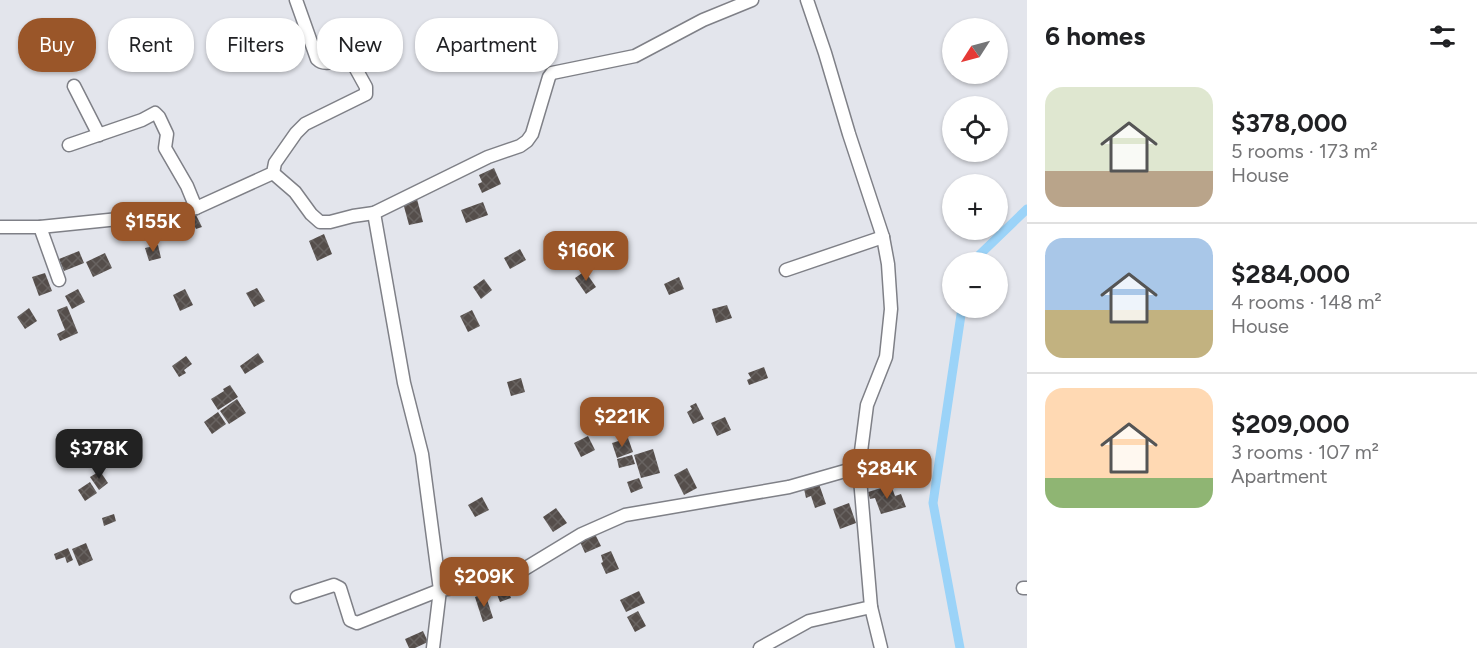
<!DOCTYPE html>
<html lang="en">
<head>
<meta charset="utf-8">
<style>
  :root { --surface:#fff; --page:#f2f2f2; --text:#202124; --muted:#757577; --line:#e0e0e0; --accent:#9a5629 }
  body { margin:0; font-family:Figtree,sans-serif; background:var(--page); color:var(--text); height:100vh; display:flex; flex-direction:column; font-size:22px; white-space:nowrap }
  * { box-sizing:border-box; margin:0 }
  p { font-size:20px; color:var(--muted) }
  .icon { flex:none; width:33px; height:33px; fill:none; stroke:currentColor; stroke-width:2; stroke-linecap:round; stroke-linejoin:round }
  .map { position:relative; flex:1; overflow:hidden }
  .panel { display:flex; flex-direction:column; background:var(--surface); width:450px }
  .panel>* { flex:none }
  .hud { position:absolute; left:18px; top:18px; width:570px; height:54px; display:flex; gap:12px }
  .needle { width:39px; rotate:234deg }
  .fabs { position:absolute; left:942px; top:18px; display:grid; gap:12px }
  .fabs a { display:grid; place-items:center; width:66px; height:66px; border-radius:50%; background:var(--surface); box-shadow:0 2px 4px #0004; font-size:30px }
  .price { position:absolute; translate:-50% -51px; padding:0 14px; border-radius:12px; background:var(--accent); color:#fff; font-size:20px; line-height:39px; filter:drop-shadow(0 2px 3px #0008) }
  .price::after { content:''; position:absolute; left:50%; top:36px; width:18px; height:14px; margin-left:-9px; background:inherit; clip-path:polygon(0 0,100% 0,50% 100%) }
  .price.active { background:#222; color:#fff }
  ul { padding:0; list-style:none }
  li { display:flex; align-items:center; gap:18px; height:150px; padding:0 18px }
  li+li { border-top:2px solid var(--line) }
  li span { display:grid; place-items:center; flex:none; width:168px; height:120px; border-radius:18px; color:#555 }
  li>.icon { margin-inline-start:auto }
  span .icon { width:72px; height:72px; fill:#fffc; stroke-width:1 }
  li b { font-size:26px }
  h2 { display:flex; justify-content:space-between; align-items:center; height:72px; padding:0 18px; font-size:26px }
  .pill { padding:0 21px; border-radius:24px; background:var(--surface); box-shadow:0 2px 4px #0004; font-size:21px; line-height:54px }
  .pill.active { background:var(--accent); color:#fff }
  main { display:flex; flex:1; min-height:0 }
  .map>svg:first-child { display:block }
  .lines { fill:none; stroke-linecap:round; stroke-linejoin:round }
  .canal { stroke:#9bd3f8; stroke-width:9 }
  .building { fill:url(#building-cross-hatch) }
  .minor-casing { stroke:#7f8087; stroke-width:15 }
  .minor { stroke:#fff; stroke-width:12 }
</style>
</head>
<body>
<main>
<div class="map">
<svg width="1027" height="648" viewBox="0 0 1027 648">
  <defs>
    <pattern id="building-cross-hatch" width="8" height="8" patternUnits="userSpaceOnUse" patternTransform="scale(1.5)"><rect width="8" height="8" fill="#554e4b"/><path d="M0 0l8 8M0 8l8-8" fill="none" stroke="#686361"/></pattern>
  </defs>
  <rect width="100%" height="100%" fill="#e3e5ec"/>
  <g class="lines">
    <!-- canal -->
    <g class="canal">
      <path d="M972,262L1027,209"/>
      <path d="M960,648L933,503L962,308"/>
    </g>
  </g>
  <!-- building -->
  <g class="building">
    <path d="M494,168L501,184L482,193L478,184L482,182L479,175Z"/>
    <path d="M417,199L423,222L409,225L403,203Z"/>
    <path d="M483,202L488,215L466,223L461,210Z"/>
    <path d="M195,213L202,227L196,229L195,227L186,231L181,219Z"/>
    <path d="M324,234L332,254L317,261L309,241Z"/>
    <path d="M158,245L161,258L149,261L145,248Z"/>
    <path d="M520,249L526,260L510,269L504,258Z"/>
    <path d="M79,251L84,263L64,271L59,259Z"/>
    <path d="M105,253L112,268L93,277L86,262Z"/>
    <path d="M585,271L596,287L586,294L575,278Z"/>
    <path d="M45,273L52,291L39,296L32,277Z"/>
    <path d="M679,277L684,289L669,295L664,284Z"/>
    <path d="M484,279L492,290L481,299L473,287Z"/>
    <path d="M257,288L265,301L254,307L246,293Z"/>
    <path d="M78,289L85,302L72,309L65,296Z"/>
    <path d="M185,289L193,305L180,311L173,295Z"/>
    <path d="M727,305L732,318L716,323L712,309Z"/>
    <path d="M67,306L78,333L60,341L57,334L65,330L57,310Z"/>
    <path d="M29,308L37,321L25,329L17,317Z"/>
    <path d="M472,310L480,326L468,332L460,316Z"/>
    <path d="M258,353L264,362L245,374L240,366Z"/>
    <path d="M186,356L192,364L184,370L186,373L179,377L172,366Z"/>
    <path d="M764,367L768,378L749,385L747,380L751,378L748,373Z"/>
    <path d="M521,378L525,392L511,396L507,382Z"/>
    <path d="M230,385L238,397L218,410L211,399L224,391L223,389Z"/>
    <path d="M237,399L246,413L229,424L220,411Z"/>
    <path d="M644,403L647,409L651,407L655,416L646,420L640,405Z"/>
    <path d="M696,403L704,419L693,424L687,412L692,409L690,406Z"/>
    <path d="M218,412L226,424L212,434L204,422Z"/>
    <path d="M725,417L731,430L717,436L711,423Z"/>
    <path d="M641,419L644,429L628,433L625,424Z"/>
    <path d="M588,436L595,450L581,457L574,443Z"/>
    <path d="M628,438L633,452L617,458L612,443Z"/>
    <path d="M653,449L660,473L641,478L634,455Z"/>
    <path d="M632,455L635,464L619,468L617,459Z"/>
    <path d="M687,468L697,488L684,495L674,475Z"/>
    <path d="M100,471L108,483L99,490L90,477Z"/>
    <path d="M639,478L643,488L631,493L627,482Z"/>
    <path d="M90,482L97,493L85,501L78,490Z"/>
    <path d="M819,484L826,504L815,508L811,496L806,498L804,489Z"/>
    <path d="M891,485L895,496L901,494L906,507L881,514L875,498L870,499L868,492Z"/>
    <path d="M482,497L489,510L475,517L468,505Z"/>
    <path d="M849,503L856,523L840,529L833,509Z"/>
    <path d="M556,508L567,523L553,532L543,517Z"/>
    <path d="M114,514L116,521L104,526L102,518Z"/>
    <path d="M595,534L601,546L585,553L580,542Z"/>
    <path d="M86,543L93,560L79,566L72,549Z"/>
    <path d="M68,548L73,560L67,563L65,557L56,560L54,554Z"/>
    <path d="M611,551L619,569L606,574L601,563L603,562L601,555Z"/>
    <path d="M505,583L511,598L500,602L494,587Z"/>
    <path d="M639,591L645,603L626,612L620,600Z"/>
    <path d="M485,593L493,618L483,622L475,597Z"/>
    <path d="M638,611L646,626L635,632L627,617Z"/>
    <path d="M423,631L428,642L415,648H409L405,639Z"/>
  </g>
  <g class="lines">
    <!-- minor casing -->
    <g class="minor-casing">
      <g id="minor">
        <path d="M74,86L99,135"/>
        <path d="M69,145L142,120L155,113L159,117L167,134L165,148L187,186L196,208"/>
        <path d="M273,173L295,192L311,214L320,222H330L353,216L374,213L488,157L520,146L527,141L532,134L549,77L552,73L635,56L703,20L752,0"/>
        <path d="M0,227H40L148,216L196,208L273,173L275,163L296,133L305,124L366,94V87L350,58C339,58 326,68 317,59L296,0"/>
        <path d="M40,227L59,280"/>
        <path d="M786,270L883,237"/>
        <path d="M1023,588H1027"/>
        <path d="M297,597L334,585L340,588L350,620L357,623L440,590L422,454L404,383L374,213"/>
        <path d="M871,607L881,648"/>
        <path d="M433,648L440,590L487,583L516,574L582,534L625,515L789,487L859,467"/>
        <path d="M760,648L809,621L871,607L859,467L867,405L886,357L891,309L888,264L883,237L849,134L825,53L807,0"/>
      </g>
    </g>
    <!-- minor -->
    <use href="#minor" class="minor"/>
  </g>
</svg>
<div class="fabs">
<a><svg class="needle" viewBox="-14 -14 28 28"><path d="M0-13l5 13h-10z" fill="#e53935"/><path d="M0 13l5-13h-10z" fill="#757577"/></svg></a>
<a><svg class="icon" aria-label="locate" viewBox="0 0 24 24"><circle cx="12" cy="12" r="6"/><path d="M12 2v4M12 18v4M2 12h4M18 12h4"/></svg></a>
<a>+</a>
<a>−</a>
</div>
<b class="price" style="left:153px;top:253px">$155K</b>
<b class="price" style="left:586px;top:282px">$160K</b>
<b class="price" style="left:622px;top:448px">$221K</b>
<b class="price active" style="left:99px;top:480px">$378K</b>
<b class="price" style="left:887px;top:500px">$284K</b>
<b class="price" style="left:484px;top:608px">$209K</b>
<div class="hud">
<a class="pill active">Buy</a>
<a class="pill">Rent</a>
<a class="pill">Filters</a>
<a class="pill">New</a>
<a class="pill">Apartment</a>
</div>
</div>
<section class="panel">
<h2>6 homes<svg class="icon" aria-label="filters" viewBox="0 0 24 24"><path d="M4 7h16M4 17h16"/><circle cx="9" cy="7" r="2"/><circle cx="15" cy="17" r="2"/></svg></h2>
<ul>
<li><span style="background:linear-gradient(#dfe7d0 70%,#b9a48a 0)"><svg class="icon" aria-label="home" viewBox="0 0 24 24"><path d="M3 11l9-7 9 7M6 9v11h12V9"/></svg></span><div><b>$378,000</b><p>5 rooms · 173 m²</p><p>House</p></div></li>
<li><span style="background:linear-gradient(#a9c7e8 60%,#c2b280 0)"><svg class="icon" aria-label="home" viewBox="0 0 24 24"><path d="M3 11l9-7 9 7M6 9v11h12V9"/></svg></span><div><b>$284,000</b><p>4 rooms · 148 m²</p><p>House</p></div></li>
<li><span style="background:linear-gradient(#ffd9b3 75%,#8fb573 0)"><svg class="icon" aria-label="home" viewBox="0 0 24 24"><path d="M3 11l9-7 9 7M6 9v11h12V9"/></svg></span><div><b>$209,000</b><p>3 rooms · 107 m²</p><p>Apartment</p></div></li>
</ul>
</section>
</main>
</body>
</html>
